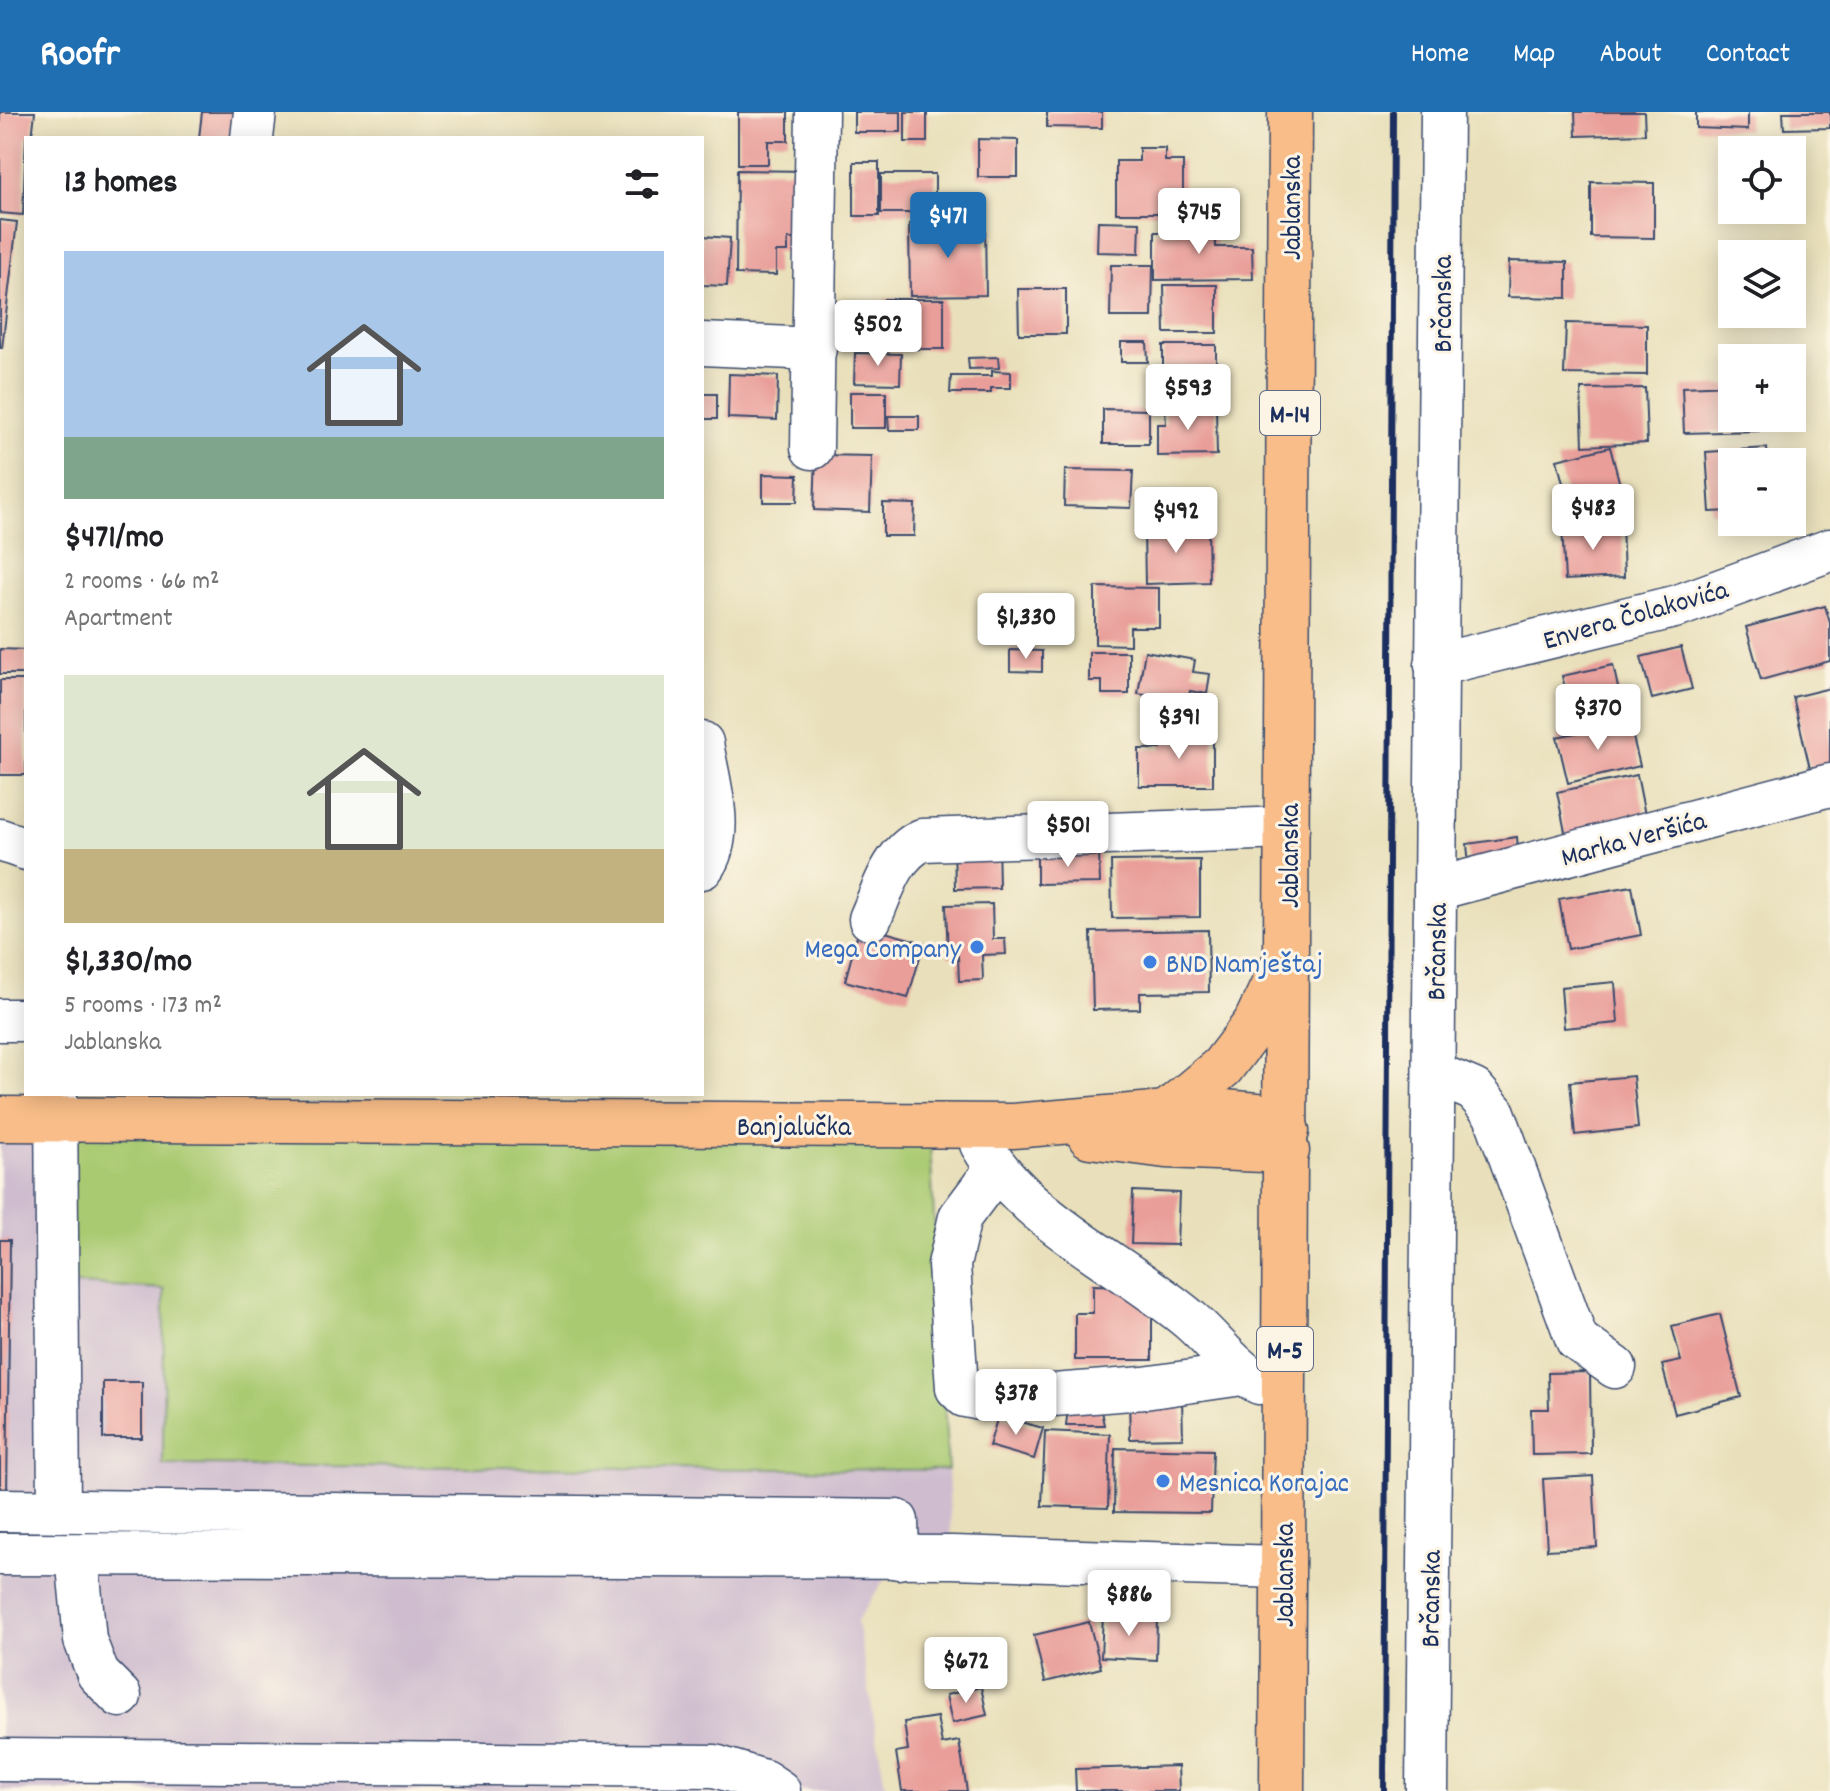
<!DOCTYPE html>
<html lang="en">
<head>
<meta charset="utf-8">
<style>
  :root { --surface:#fff; --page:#f2f2f2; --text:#202124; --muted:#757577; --accent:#1f6fb2 }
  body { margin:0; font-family:Dekko,sans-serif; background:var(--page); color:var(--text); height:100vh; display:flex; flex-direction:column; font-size:30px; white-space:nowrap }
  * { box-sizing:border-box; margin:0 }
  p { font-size:26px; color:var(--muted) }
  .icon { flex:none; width:44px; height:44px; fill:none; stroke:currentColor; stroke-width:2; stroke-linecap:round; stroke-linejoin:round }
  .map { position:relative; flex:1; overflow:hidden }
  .details { position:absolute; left:24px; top:24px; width:680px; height:960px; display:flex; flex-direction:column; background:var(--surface); border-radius:0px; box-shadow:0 4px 20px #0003 }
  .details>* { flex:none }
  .fabs { position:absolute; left:1718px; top:24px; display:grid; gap:16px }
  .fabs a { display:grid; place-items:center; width:88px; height:88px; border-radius:0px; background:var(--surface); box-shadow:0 4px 20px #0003; font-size:40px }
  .price { position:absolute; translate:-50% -68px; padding:0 18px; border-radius:8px; background:#fff; color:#222; font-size:26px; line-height:52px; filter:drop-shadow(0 2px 4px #0008) }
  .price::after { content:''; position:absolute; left:50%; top:48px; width:24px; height:18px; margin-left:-12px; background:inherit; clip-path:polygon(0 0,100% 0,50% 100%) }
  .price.current { background:var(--accent); color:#fff }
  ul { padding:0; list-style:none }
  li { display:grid; align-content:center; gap:16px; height:424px; padding:0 40px }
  li span { display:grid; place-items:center; height:248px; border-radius:0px; color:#555 }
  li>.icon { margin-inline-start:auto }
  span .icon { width:144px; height:144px; fill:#fffc; stroke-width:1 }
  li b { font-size:34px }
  h2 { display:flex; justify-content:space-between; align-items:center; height:96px; padding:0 40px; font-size:34px }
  header { display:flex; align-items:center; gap:48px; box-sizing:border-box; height:112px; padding:0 40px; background:var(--accent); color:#fff }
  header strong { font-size:38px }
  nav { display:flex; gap:44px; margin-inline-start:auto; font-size:28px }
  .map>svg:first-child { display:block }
  .industrial { fill:#cfbdcf }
  .green { fill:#aaca72; stroke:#627c68; stroke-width:2 }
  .building { fill:#e99e9a }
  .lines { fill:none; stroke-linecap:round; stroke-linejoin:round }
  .minor-casing { stroke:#3a4a6c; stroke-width:45 }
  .major-casing { stroke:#3a4a6c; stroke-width:47 }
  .minor { stroke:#fff; stroke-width:42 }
  .major { stroke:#f8bd88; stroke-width:44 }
  .rail { stroke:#1b2f5e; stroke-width:6 }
  .shop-dot { fill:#3f7fe0; stroke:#fcf5e5; stroke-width:3 }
  .labels { text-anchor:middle; stroke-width:6; stroke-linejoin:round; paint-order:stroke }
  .shield { fill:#fcf5e5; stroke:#5e6a86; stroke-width:2 }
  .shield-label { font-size:26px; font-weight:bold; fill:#1b2f5e }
  .street-label { font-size:28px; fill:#1b2f5e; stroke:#fcf5e5 }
  .shop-label { font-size:28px; fill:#366cbe; stroke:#fcf5e5; text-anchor:start }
</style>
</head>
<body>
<header>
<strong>Roofr</strong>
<nav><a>Home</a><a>Map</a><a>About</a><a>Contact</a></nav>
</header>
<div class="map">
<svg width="1830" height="1679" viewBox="0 0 1830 1679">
  <rect width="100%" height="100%" fill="#fcf5e5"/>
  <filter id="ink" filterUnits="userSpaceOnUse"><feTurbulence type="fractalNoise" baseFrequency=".0125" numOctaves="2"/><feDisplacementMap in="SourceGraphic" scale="16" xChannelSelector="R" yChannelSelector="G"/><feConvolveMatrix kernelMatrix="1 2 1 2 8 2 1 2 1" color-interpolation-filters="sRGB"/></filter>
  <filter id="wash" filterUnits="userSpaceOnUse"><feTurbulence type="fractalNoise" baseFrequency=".006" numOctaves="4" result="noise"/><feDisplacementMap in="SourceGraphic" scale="32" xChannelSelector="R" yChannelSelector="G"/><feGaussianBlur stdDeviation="1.8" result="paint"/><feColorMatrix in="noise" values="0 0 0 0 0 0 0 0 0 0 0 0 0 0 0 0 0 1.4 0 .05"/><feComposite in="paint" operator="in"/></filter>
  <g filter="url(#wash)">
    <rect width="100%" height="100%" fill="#e9e0bb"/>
    <!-- industrial -->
    <path class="industrial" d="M0,1007L56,1008L164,1176L163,1353L948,1358L952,1445L898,1446L857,1509L886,1679H0Z"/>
    <!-- green -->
    <path class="green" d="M56,1008L929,1014L948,1358L163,1353L164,1177L60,1171Z"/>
    <g id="blocks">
      <!-- building -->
      <g class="building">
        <path d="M0,0H35L32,26H26L23,103L0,101Z"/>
        <path d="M202,0H250L247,26H199Z"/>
        <path d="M738,0H788V29H768V52H738Z"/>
        <rect x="854" y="0" width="47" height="20"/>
        <rect x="905" y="0" width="22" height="30"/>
        <path d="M1047,0H1102V16L1047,15Z"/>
        <path d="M1575,0H1644L1645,22L1576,24Z"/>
        <path d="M1696,0H1748V18L1696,16Z"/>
        <path d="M1783,0H1830V16L1784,17Z"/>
        <path d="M978,27L1018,28V65H978Z"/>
        <path d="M1139,36H1165V49H1183V101H1116V49H1139Z"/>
        <rect x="854" y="50" width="25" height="54"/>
        <path d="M737,58L809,59V127H788V140H776V163L736,162Z"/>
        <rect x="881" y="62" width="54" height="39"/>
        <path d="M1591,70L1654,71V126L1591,125Z"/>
        <path d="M0,108L17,110L2,236H0Z"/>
        <path d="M1098,109L1140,110L1139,141L1097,140Z"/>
        <path d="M985,111L986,183L910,184L909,112Z"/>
        <path d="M1178,111H1215L1216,135H1252L1253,167L1155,168V120H1178Z"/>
        <path d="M702,124L730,126L727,174L702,173Z"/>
        <path d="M1509,149L1567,150V186L1508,185Z"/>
        <path d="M1111,153H1153L1152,205H1110Z"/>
        <path d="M1164,173H1217V221H1165Z"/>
        <path d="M1018,177H1066V222H1019Z"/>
        <rect x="884" y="187" width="60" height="50"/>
        <path d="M1566,211L1647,213V263L1564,262Z"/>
        <path d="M1121,230H1147L1148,250H1121Z"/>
        <path d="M1163,233H1216V280H1179V268H1163Z"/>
        <path d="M855,241L901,242L900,272L854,271Z"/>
        <path d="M998,245L999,256L969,257L968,246Z"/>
        <path d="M992,259L1011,260V276H991V281H950L951,264H992Z"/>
        <path d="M729,262L778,264L777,308L728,306Z"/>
        <path d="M1732,273V306H1759V319L1684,321L1682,275Z"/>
        <path d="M1645,276L1647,331L1583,334L1581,277Z"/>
        <rect x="850" y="280" width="36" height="36"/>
        <rect x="702" y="282" width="15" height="25"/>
        <path d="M1165,295H1216L1217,343L1157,344V312H1166Z"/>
        <path d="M1103,297L1149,298V332H1103Z"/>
        <path d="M888,304H919V318H889Z"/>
        <path d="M1610,335L1624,388L1571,402L1557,348Z"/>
        <path d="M1767,336L1768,350H1732V399L1710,400L1706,340Z"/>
        <path d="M816,343L872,344L870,400L814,398Z"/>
        <path d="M1065,358L1133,359L1131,396L1064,394Z"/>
        <path d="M763,362L798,363L797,390H763Z"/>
        <path d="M883,391L915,392L914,424H883Z"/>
        <path d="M1622,411L1624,465L1565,468L1562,415Z"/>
        <path d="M1208,415L1209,470L1145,472L1144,416Z"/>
        <path d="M1095,475L1159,476V515H1130V533L1095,532Z"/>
        <path d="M1825,494L1830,511V549L1761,568L1746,515Z"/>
        <path d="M1681,535L1692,577L1652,587L1641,545Z"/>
        <path d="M0,537L26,538V562H0Z"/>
        <path d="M1010,538L1042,539V560L1010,559Z"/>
        <path d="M1145,539L1195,548L1193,560L1210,562L1207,582L1190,579L1188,590L1138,582Z"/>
        <path d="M1089,540H1129V582H1102V569H1089Z"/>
        <path d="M1613,553L1622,594L1572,605L1562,564Z"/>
        <rect x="0" y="568" width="26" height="95"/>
        <path d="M1830,576V664L1813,669L1793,585Z"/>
        <path d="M1629,609L1640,654L1568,671L1557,625Z"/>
        <path d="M1213,619V674H1139V637H1161V620Z"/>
        <path d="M1637,663L1646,708L1566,725L1557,680Z"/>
        <path d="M998,725L999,776L955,777L954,726Z"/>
        <path d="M1517,725L1519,748L1469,754L1467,732Z"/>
        <path d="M1099,742L1100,771L1037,772V743Z"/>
        <path d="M1200,748V805L1112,806L1111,749Z"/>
        <path d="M1632,774L1641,823L1568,837L1559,787Z"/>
        <path d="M992,792L993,827H1005L1006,842L982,843L983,868L959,869L958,844H948L946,793Z"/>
        <path d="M860,813L924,831L908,886L845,869Z"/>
        <path d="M1208,818L1209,880L1140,881V897L1093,898L1091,820Z"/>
        <path d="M1615,870L1618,911L1564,916L1561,875Z"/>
        <path d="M1633,964L1638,1016L1575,1023L1570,970Z"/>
        <path d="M1133,1079L1179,1081L1177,1133L1131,1132Z"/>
        <path d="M0,1128H10L7,1386H0Z"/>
        <path d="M1093,1173L1121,1174L1152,1181V1248H1075V1201H1093Z"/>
        <path d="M1720,1202L1741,1285L1675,1302L1662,1253L1681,1249L1672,1214Z"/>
        <path d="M1590,1260L1591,1342L1532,1343L1531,1297H1549L1548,1261Z"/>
        <rect x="103" y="1270" width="39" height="56"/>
        <path d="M1182,1286L1183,1326L1130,1327L1129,1288Z"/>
        <path d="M1069,1289L1099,1290L1104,1313H1066Z"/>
        <path d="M998,1304L1043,1316L1034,1347L989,1334Z"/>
        <path d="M1045,1319L1110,1322L1108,1396L1042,1394Z"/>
        <path d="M1115,1336L1213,1338L1211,1401L1114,1400Z"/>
        <path d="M1593,1364L1597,1435L1547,1438L1543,1367Z"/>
        <path d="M1103,1503L1157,1506L1156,1548L1101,1545Z"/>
        <path d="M1089,1510L1101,1556L1045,1570L1034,1523Z"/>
        <path d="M981,1575L987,1603L952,1611L946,1583Z"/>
        <path d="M937,1605L942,1632L959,1629L967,1679H902L896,1640L908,1638L904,1610Z"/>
        <path d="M1178,1654L1179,1679H1076L1075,1657Z"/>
      </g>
    </g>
  </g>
  <g filter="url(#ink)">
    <use href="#blocks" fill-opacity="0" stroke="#3a4a6c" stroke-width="2"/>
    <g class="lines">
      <!-- minor casing -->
      <g class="minor-casing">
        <g id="minor">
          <path d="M252,26L255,0"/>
          <path d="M702,232L815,237"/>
          <path d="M812,336L817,0"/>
          <path d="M1436,553L1678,494L1830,438"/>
          <path d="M702,631C708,669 727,723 702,756"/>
          <path d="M0,728L26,737"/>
          <path d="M1436,777L1830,673"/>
          <path d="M870,807C883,778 892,742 922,728L1288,716"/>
          <path d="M0,908H26"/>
          <path d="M1434,961L1474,978L1494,1001L1577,1228L1615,1255"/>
          <path d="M56,982L59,1399"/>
          <path d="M981,1032C1027,1111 1123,1151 1191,1209C1215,1230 1232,1255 1259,1271"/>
          <path d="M996,1057L960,1105L949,1153L957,1276L965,1284L980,1287L1040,1284L1144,1276L1242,1262"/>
          <path d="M0,1398L897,1409L898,1446"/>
          <path d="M0,1442L952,1445L1282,1455"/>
          <path d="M77,1443L85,1528L98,1562L120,1584"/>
          <path d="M0,1648L715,1654L764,1669L779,1679"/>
          <path d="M1427,1679L1442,0"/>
        </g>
      </g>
      <!-- major casing -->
      <g class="major-casing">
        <g id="major">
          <path d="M1169,999L1222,955L1255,912L1283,853"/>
          <path d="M0,1007L1013,1014L1202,998L1257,1003L1272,1007L1287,1019"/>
          <path d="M1090,1024L1166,1034L1287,1039"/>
          <path d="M1282,1679L1290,0"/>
        </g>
      </g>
      <!-- minor -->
      <use href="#minor" class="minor"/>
      <!-- major -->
      <use href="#major" class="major"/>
      <!-- rail -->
      <path class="rail" d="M1384,1679L1393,0"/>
    </g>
  </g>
  <!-- markers -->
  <g class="shop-dot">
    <circle cx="977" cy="835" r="8"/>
    <circle cx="1150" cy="850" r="8"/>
    <circle cx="1163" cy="1369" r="8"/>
  </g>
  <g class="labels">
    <!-- shield labels -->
    <g class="shield">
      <rect x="1260" y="279" width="60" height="44" rx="6"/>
      <rect x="1257" y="1215" width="56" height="44" rx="6"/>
    </g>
    <g class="shield-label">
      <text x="1290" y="310">M-14</text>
      <text x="1285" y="1246">M-5</text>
    </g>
    <!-- street labels -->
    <g class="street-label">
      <text transform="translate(1290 96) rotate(-90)" y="10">Jablanska</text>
      <text transform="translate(1441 192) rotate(-90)" y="10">Brčanska</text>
      <text transform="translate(1635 501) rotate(-16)" y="10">Envera Čolakovića</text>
      <text transform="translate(1633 725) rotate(-15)" y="10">Marka Veršića</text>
      <text transform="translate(1288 744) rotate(-90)" y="10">Jablanska</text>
      <text transform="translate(1435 840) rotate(-89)" y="10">Brčanska</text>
      <text x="794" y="1023">Banjalučka</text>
      <text transform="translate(1283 1463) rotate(-90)" y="10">Jablanska</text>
      <text transform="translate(1429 1487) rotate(-89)" y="10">Brčanska</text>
    </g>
    <!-- shop labels -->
    <g class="shop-label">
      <text x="961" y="845" text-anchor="end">Mega Company</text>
      <text x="1166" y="860">BND Namještaj</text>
      <text x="1179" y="1379">Mesnica Korajac</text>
    </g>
  </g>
</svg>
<div class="fabs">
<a><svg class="icon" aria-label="locate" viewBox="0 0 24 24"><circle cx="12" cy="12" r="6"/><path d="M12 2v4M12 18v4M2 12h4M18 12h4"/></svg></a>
<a><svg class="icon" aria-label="layers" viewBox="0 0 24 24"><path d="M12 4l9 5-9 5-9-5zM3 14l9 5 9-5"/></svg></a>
<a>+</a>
<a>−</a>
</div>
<b class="price" style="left:1199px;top:144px">$745</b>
<b class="price current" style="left:948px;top:148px">$471</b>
<b class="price" style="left:878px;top:256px">$502</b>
<b class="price" style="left:1188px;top:320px">$593</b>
<b class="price" style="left:1593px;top:440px">$483</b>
<b class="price" style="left:1176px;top:443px">$492</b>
<b class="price" style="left:1026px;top:549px">$1,330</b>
<b class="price" style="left:1598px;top:640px">$370</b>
<b class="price" style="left:1179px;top:649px">$391</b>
<b class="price" style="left:1068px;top:757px">$501</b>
<b class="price" style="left:1016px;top:1325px">$378</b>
<b class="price" style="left:1129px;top:1526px">$886</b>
<b class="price" style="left:966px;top:1593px">$672</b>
<section class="details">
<h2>13 homes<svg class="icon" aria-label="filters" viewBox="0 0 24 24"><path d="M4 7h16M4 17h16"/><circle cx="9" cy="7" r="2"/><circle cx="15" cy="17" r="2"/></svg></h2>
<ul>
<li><span style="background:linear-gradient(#a9c7e8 75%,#7fa58c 0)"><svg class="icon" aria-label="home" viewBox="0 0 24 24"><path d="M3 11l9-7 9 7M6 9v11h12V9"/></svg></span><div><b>$471/mo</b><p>2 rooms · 66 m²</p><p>Apartment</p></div></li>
<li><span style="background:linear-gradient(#dfe7d0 70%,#c2b280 0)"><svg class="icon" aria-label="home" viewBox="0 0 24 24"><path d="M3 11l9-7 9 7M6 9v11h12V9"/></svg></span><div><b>$1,330/mo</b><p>5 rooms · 173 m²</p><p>Jablanska</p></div></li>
</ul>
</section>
</div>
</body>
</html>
